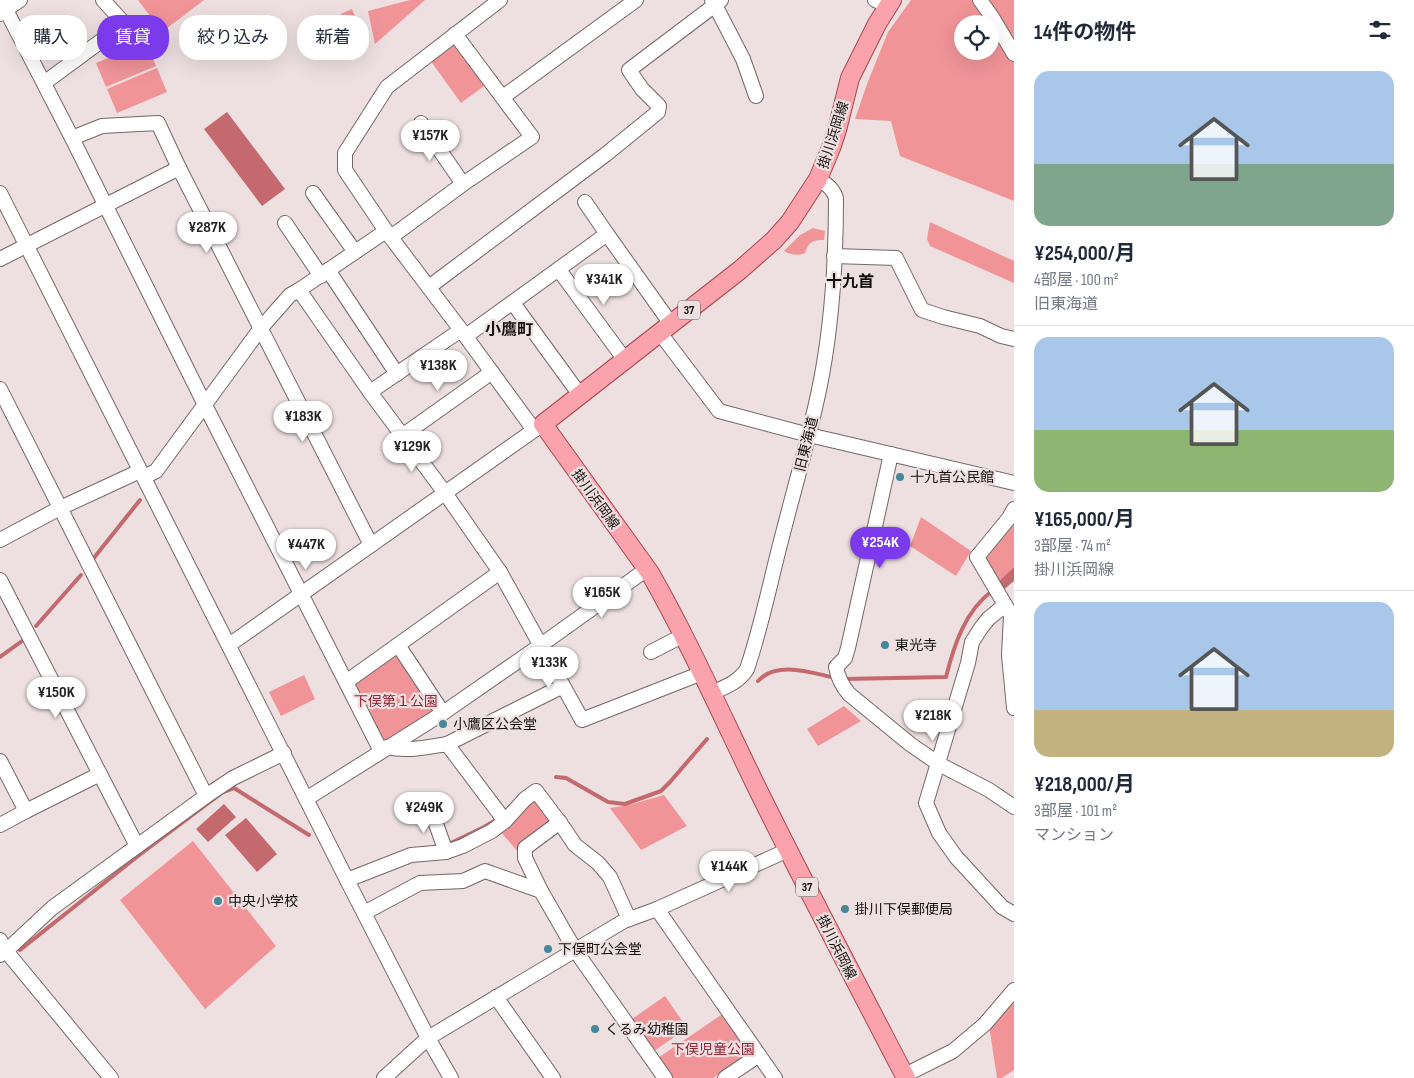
<!DOCTYPE html>
<html lang="ja">
<head>
<meta charset="utf-8">
<style>
  :root { --surface:#fff; --page:#f6f6f7; --text:#1f2937; --muted:#747a83; --line:#e0e1e3; --accent:#7c3aed }
  body { margin:0; font-family:"Sofia Sans Condensed","Noto Sans JP",sans-serif; background:var(--page); color:var(--text); height:100vh; display:flex; flex-direction:column; font-size:19px; white-space:nowrap }
  * { box-sizing:border-box; margin:0 }
  p { font-size:16px; color:var(--muted) }
  .icon { flex:none; width:28px; height:28px; fill:none; stroke:currentColor; stroke-width:2; stroke-linecap:round; stroke-linejoin:round }
  .map { position:relative; flex:1; overflow:hidden }
  .sheet { display:flex; flex-direction:column; background:var(--surface); width:400px }
  .sheet>* { flex:none }
  .top-card { position:absolute; left:15px; top:15px; width:475px; height:45px; display:flex; gap:10px }
  .fabs { position:absolute; left:954px; top:15px; display:grid; gap:10px }
  .fabs a { display:grid; place-items:center; width:45px; height:45px; border-radius:50%; background:var(--surface); box-shadow:0 5px 20px #0002; font-size:25px }
  .price { position:absolute; translate:-50% -42px; padding:0 11px; border-radius:18px; background:#fff; color:#222; font-size:16px; line-height:32px; filter:drop-shadow(0 1px 2px #0008) }
  .price::after { content:''; position:absolute; left:50%; top:30px; width:15px; height:11px; margin-left:-8px; background:inherit; clip-path:polygon(0 0,100% 0,50% 100%) }
  .price.active { background:var(--accent); color:#fff }
  ul { padding:0; list-style:none }
  li { display:grid; align-content:center; gap:10px; height:265px; padding:0 20px }
  li+li { border-top:1px solid var(--line) }
  li span { display:grid; place-items:center; height:155px; border-radius:15px; color:#555 }
  li>.icon { margin-inline-start:auto }
  span .icon { width:90px; height:90px; fill:#fffc; stroke-width:1 }
  li b { font-size:21px }
  h2 { display:flex; justify-content:space-between; align-items:center; height:60px; padding:0 20px; font-size:21px }
  .chip { padding:0 18px; border-radius:20px; background:var(--surface); box-shadow:0 5px 20px #0002; font-size:18px; line-height:45px }
  .chip.active { background:var(--accent); color:#fff }
  main { display:flex; flex:1; min-height:0 }
  .map>svg:first-child { display:block }
  .green { fill:#f09498 }
  .water { fill:#c4696e }
  .lines { fill:none; stroke-linecap:round; stroke-linejoin:round }
  .stream { stroke:#c4696e; stroke-width:4 }
  .minor-casing { stroke:#736767; stroke-width:16 }
  .major-casing { stroke:#a84750; stroke-width:20 }
  .minor { stroke:#fff; stroke-width:14 }
  .major { stroke:#fba3ac; stroke-width:18 }
  .poi-dot { fill:#468799; stroke:#eee0e0; stroke-width:2 }
  .labels { text-anchor:middle; stroke-width:4.5; stroke-linejoin:round; paint-order:stroke }
  .shield { fill:#eee0e0; stroke:#554d4d; stroke-width:1 }
  .shield-label { font-size:12px; font-weight:bold; fill:#130e0e }
  .street-label { font-size:14px; fill:#130e0e; stroke:#eee0e0 }
  .poi-label { font-size:14px; fill:#130e0e; stroke:#eee0e0; text-anchor:start }
  .park-label { font-size:14px; fill:#942536; stroke:#eee0e0 }
  .quarter-label { font-size:16px; font-weight:bold; fill:#130e0e; stroke:#eee0e0 }
</style>
</head>
<body>
<main>
<div class="map">
<svg width="1014" height="1078" viewBox="0 0 1014 1078">
  <rect width="100%" height="100%" fill="#eee0e0"/>
  <!-- green -->
  <g class="green">
    <path d="M138,0H204L162,32Z"/>
    <path d="M410,0H425L375,44L368,11Z"/>
    <path d="M911,0H973L989,24H962V51H990V25L1014,61V201L900,156L891,121L855,119L867,84L888,32Z"/>
    <path d="M986,0H1014V43Z"/>
    <path d="M352,9L360,29L356,36L340,20L341,14Z"/>
    <path d="M454,41L484,86L461,103L430,60Z"/>
    <path d="M146,42L156,66L106,87L96,63Z"/>
    <path d="M157,68L167,92L117,113L107,89Z"/>
    <path d="M930,222L1014,261V283L930,246L927,239Z"/>
    <path d="M813,228L825,231L824,240C812,240 809,242 805,253C799,256 789,255 784,251L800,235Z"/>
    <path d="M921,517L971,551L956,576L910,546Z"/>
    <path d="M1014,522V567L997,583L984,556Z"/>
    <path d="M395,654L400,655L435,707L434,713L387,741L383,739L355,687L358,681Z"/>
    <path d="M304,675L315,699L281,716L269,692Z"/>
    <path d="M844,706L861,721L818,746L807,729Z"/>
    <path d="M664,795L687,826L641,850L610,808L629,805Z"/>
    <path d="M535,796L556,822L518,852L500,831Z"/>
    <path d="M193,841L276,946L205,1009L120,900Z"/>
    <path d="M665,996L687,1028L654,1051L632,1019Z"/>
    <path d="M1014,999V1070L1002,1078H997L989,1025Z"/>
    <path d="M724,1013L747,1048L746,1055L713,1078H672L658,1058Z"/>
  </g>
  <!-- water -->
  <g class="water">
    <path d="M227,112L285,189L262,206L204,129Z"/>
    <path d="M1014,567V581L1001,592L997,583Z"/>
    <path d="M224,804L236,817L208,842L196,829Z"/>
    <path d="M246,818L277,854L257,872L225,835Z"/>
  </g>
  <g class="lines">
    <!-- stream -->
    <g class="stream">
      <path d="M93,559L140,500"/>
      <path d="M36,626L81,575"/>
      <path d="M0,657L22,641"/>
      <path d="M843,679L946,677C954,645 965,611 992,591"/>
      <path d="M758,681C777,660 812,673 836,678"/>
      <path d="M556,777L566,778L608,802L625,804L661,791L670,782L707,739"/>
      <path d="M451,843L484,827L496,820"/>
      <path d="M20,950L138,856L223,792L234,788L309,835"/>
    </g>
    <!-- minor casing -->
    <g class="minor-casing">
      <g id="minor">
        <path d="M500,0L387,87L345,153V170L386,231L461,330L534,430"/>
        <path d="M721,0L715,5L743,59L756,96"/>
        <path d="M875,0L888,6"/>
        <path d="M980,0L992,17L1014,54"/>
        <path d="M0,2L6,10L72,138L102,126L158,123L179,168L371,545"/>
        <path d="M0,14L20,0"/>
        <path d="M44,83L120,27L121,20L103,0"/>
        <path d="M503,97L636,0"/>
        <path d="M421,123L463,184"/>
        <path d="M72,138L205,405L381,751"/>
        <path d="M0,193L347,880L428,1038L451,1078"/>
        <path d="M313,193L355,252"/>
        <path d="M585,202L607,234"/>
        <path d="M285,223L321,276"/>
        <path d="M391,237L463,184L532,137L455,34"/>
        <path d="M834,256L896,258L922,310L943,317L980,326L1001,336L1014,339"/>
        <path d="M0,259L179,168"/>
        <path d="M328,270L397,374"/>
        <path d="M559,270L625,360"/>
        <path d="M429,287L605,155L658,112L659,106L642,89L629,70L715,5L712,0"/>
        <path d="M299,290L370,392L445,493L500,572L582,720L702,673"/>
        <path d="M513,303L580,395"/>
        <path d="M660,333L719,411L809,435L1014,483"/>
        <path d="M466,336L607,234L671,324"/>
        <path d="M0,389L206,796"/>
        <path d="M370,392L461,330"/>
        <path d="M402,436L492,372"/>
        <path d="M891,454L848,648L845,658L836,667C838,678 842,686 849,694L910,744L939,764L989,790L1014,807"/>
        <path d="M144,477L156,471L261,328L290,295L299,290L386,231"/>
        <path d="M1014,509L1009,518L977,557L1011,615L1009,655L1014,708"/>
        <path d="M0,540L60,508L140,471"/>
        <path d="M0,580L137,846"/>
        <path d="M1005,605L988,619L981,628L972,642L968,663L926,803L939,833L956,857L1002,907L1014,914"/>
        <path d="M229,645L540,426"/>
        <path d="M398,645L443,713"/>
        <path d="M651,652L684,635"/>
        <path d="M346,682L500,572"/>
        <path d="M712,693C725,687 739,682 747,669C762,625 771,578 783,533C795,486 809,438 819,390C832,328 836,262 836,198C833,188 826,184 818,179"/>
        <path d="M447,744L563,686"/>
        <path d="M387,747C407,752 427,747 447,744L505,821"/>
        <path d="M0,761L26,811L0,825"/>
        <path d="M306,799L443,713L541,645L647,569"/>
        <path d="M430,807L446,852"/>
        <path d="M26,811L100,774"/>
        <path d="M347,880L411,855L446,852L463,846L492,831L505,821L525,799L536,791L563,827L575,845L598,863L610,877L629,919"/>
        <path d="M541,891L525,858V848L560,822"/>
        <path d="M657,909L775,1078"/>
        <path d="M364,913L420,883L463,881L485,871L541,891L575,950L665,1078"/>
        <path d="M0,940L6,951L111,1078"/>
        <path d="M0,955L6,951L52,908L206,796L233,778L284,753"/>
        <path d="M496,997L553,1078"/>
        <path d="M905,1075L953,1051L985,1024L1014,990"/>
        <path d="M384,1078L428,1038L624,921L657,909L788,850"/>
        <path d="M725,1078L759,1055"/>
      </g>
    </g>
    <!-- major casing -->
    <g class="major-casing">
      <path id="major" d="M892,0L877,24L850,78L837,130L831,148L818,179L790,222L774,240L740,270L543,424L650,573C691,645 724,721 761,796C808,891 857,984 906,1078"/>
    </g>
    <!-- minor -->
    <use href="#minor" class="minor"/>
    <!-- major -->
    <use href="#major" class="major"/>
  </g>
  <!-- markers -->
  <g class="poi-dot">
    <circle cx="900" cy="477" r="5"/>
    <circle cx="885" cy="645" r="5"/>
    <circle cx="443" cy="724" r="5"/>
    <circle cx="218" cy="901" r="5"/>
    <circle cx="845" cy="909" r="5"/>
    <circle cx="548" cy="949" r="5"/>
    <circle cx="595" cy="1029" r="5"/>
  </g>
  <g class="labels">
    <!-- shield labels -->
    <g class="shield">
      <rect x="678" y="300.5" width="22" height="19" rx="4"/>
      <rect x="796" y="877.5" width="22" height="19" rx="4"/>
    </g>
    <g class="shield-label">
      <text x="689" y="314">37</text>
      <text x="807" y="891">37</text>
    </g>
    <!-- street labels -->
    <g class="street-label">
      <text transform="translate(833 135) rotate(-72)" y="5">掛川浜岡線</text>
      <text transform="translate(806 444) rotate(-76)" y="5">旧東海道</text>
      <text transform="translate(596 499) rotate(54)" y="5">掛川浜岡線</text>
      <text transform="translate(837 947) rotate(63)" y="5">掛川浜岡線</text>
    </g>
    <!-- poi labels -->
    <g class="poi-label">
      <text x="910" y="482">十九首公民館</text>
      <text x="895" y="650">東光寺</text>
      <text x="453" y="729">小鷹区公会堂</text>
      <text x="228" y="906">中央小学校</text>
      <text x="855" y="914">掛川下俣郵便局</text>
      <text x="558" y="954">下俣町公会堂</text>
      <text x="605" y="1034">くるみ幼稚園</text>
    </g>
    <!-- park labels -->
    <g class="park-label">
      <text x="396" y="706">下俣第１公園</text>
      <text x="713" y="1054">下俣児童公園</text>
    </g>
    <!-- quarter labels -->
    <g class="quarter-label">
      <text x="850" y="287">十九首</text>
      <text x="509" y="335">小鷹町</text>
    </g>
  </g>
</svg>
<div class="fabs">
<a><svg class="icon" aria-label="locate" viewBox="0 0 24 24"><circle cx="12" cy="12" r="6"/><path d="M12 2v4M12 18v4M2 12h4M18 12h4"/></svg></a>
</div>
<b class="price" style="left:430px;top:162px">¥157K</b>
<b class="price" style="left:207px;top:254px">¥287K</b>
<b class="price" style="left:604px;top:306px">¥341K</b>
<b class="price" style="left:438px;top:392px">¥138K</b>
<b class="price" style="left:303px;top:443px">¥183K</b>
<b class="price" style="left:412px;top:473px">¥129K</b>
<b class="price active" style="left:880px;top:569px">¥254K</b>
<b class="price" style="left:306px;top:571px">¥447K</b>
<b class="price" style="left:602px;top:619px">¥165K</b>
<b class="price" style="left:549px;top:689px">¥133K</b>
<b class="price" style="left:56px;top:719px">¥150K</b>
<b class="price" style="left:933px;top:742px">¥218K</b>
<b class="price" style="left:424px;top:834px">¥249K</b>
<b class="price" style="left:729px;top:893px">¥144K</b>
<div class="top-card">
<a class="chip">購入</a>
<a class="chip active">賃貸</a>
<a class="chip">絞り込み</a>
<a class="chip">新着</a>
</div>
</div>
<section class="sheet">
<h2>14件の物件<svg class="icon" aria-label="filters" viewBox="0 0 24 24"><path d="M4 7h16M4 17h16"/><circle cx="9" cy="7" r="2"/><circle cx="15" cy="17" r="2"/></svg></h2>
<ul>
<li><span style="background:linear-gradient(#a9c7e8 60%,#7fa58c 0)"><svg class="icon" aria-label="home" viewBox="0 0 24 24"><path d="M3 11l9-7 9 7M6 9v11h12V9"/></svg></span><div><b>¥254,000/月</b><p>4部屋 · 100 m²</p><p>旧東海道</p></div></li>
<li><span style="background:linear-gradient(#a9c7e8 60%,#8fb573 0)"><svg class="icon" aria-label="home" viewBox="0 0 24 24"><path d="M3 11l9-7 9 7M6 9v11h12V9"/></svg></span><div><b>¥165,000/月</b><p>3部屋 · 74 m²</p><p>掛川浜岡線</p></div></li>
<li><span style="background:linear-gradient(#a9c7e8 70%,#c2b280 0)"><svg class="icon" aria-label="home" viewBox="0 0 24 24"><path d="M3 11l9-7 9 7M6 9v11h12V9"/></svg></span><div><b>¥218,000/月</b><p>3部屋 · 101 m²</p><p>マンション</p></div></li>
</ul>
</section>
</main>
</body>
</html>
